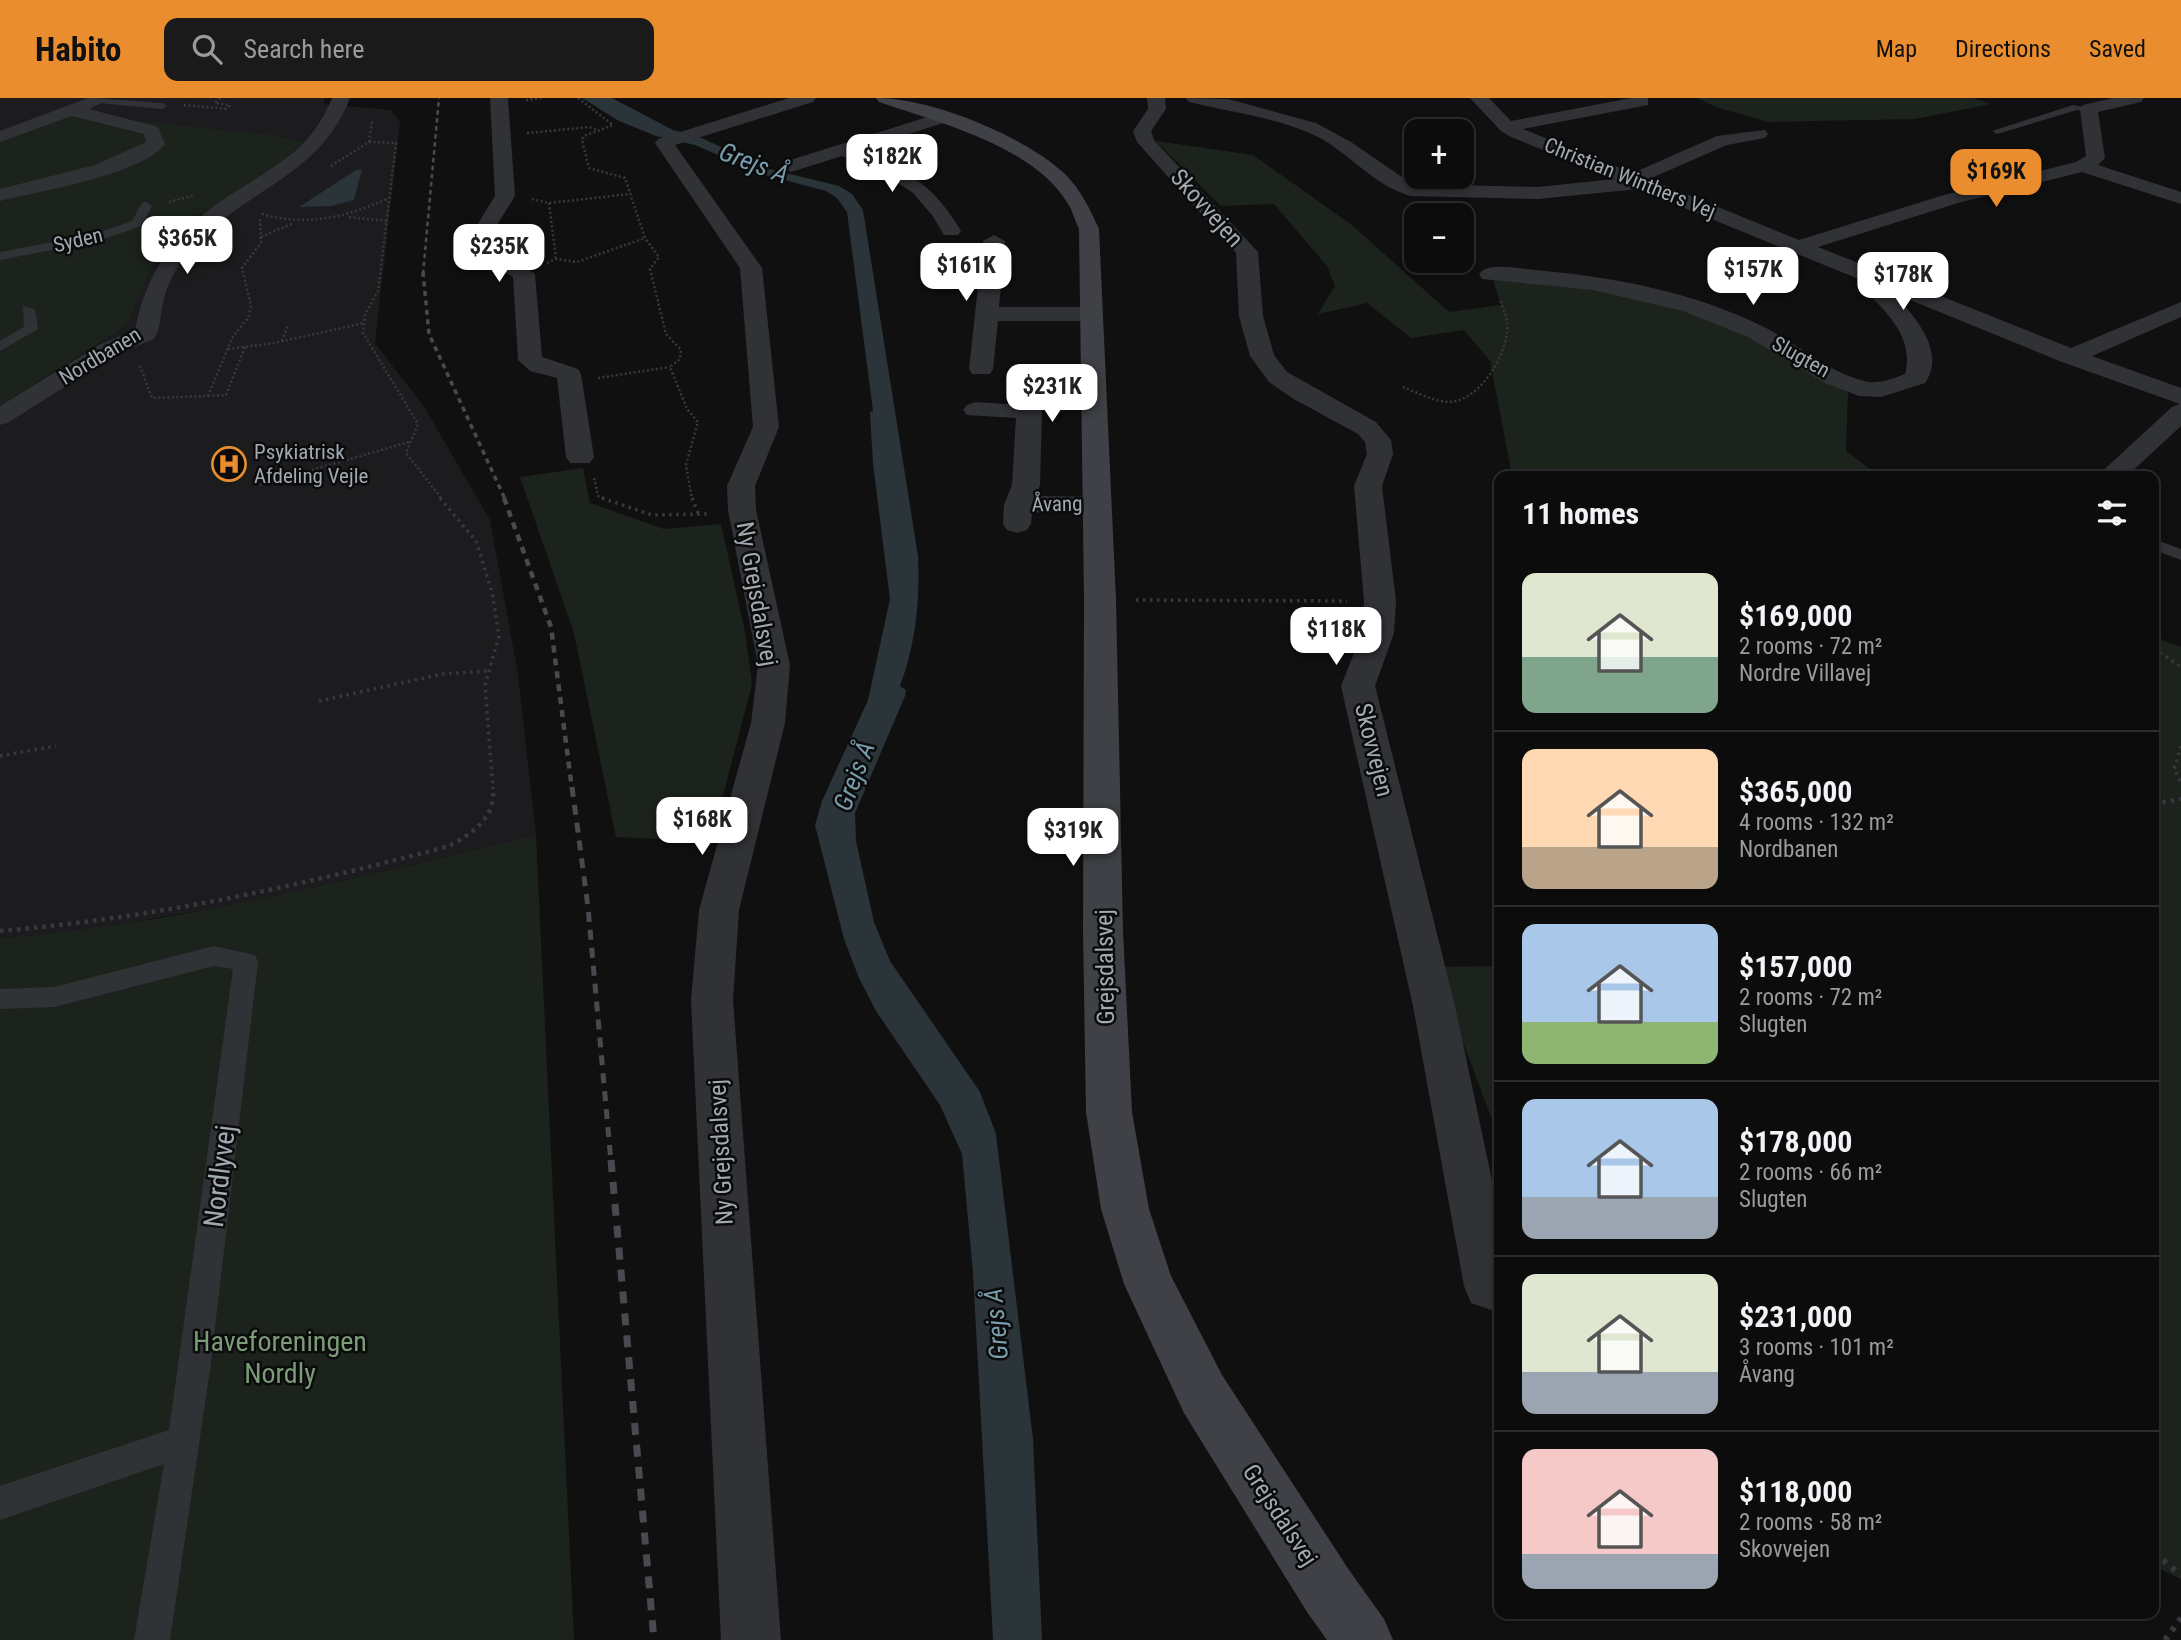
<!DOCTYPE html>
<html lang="en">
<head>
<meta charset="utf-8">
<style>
  :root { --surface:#0c0c0d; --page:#1a1a1b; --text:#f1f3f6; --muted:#9a9b9d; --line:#2c2c2e; --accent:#ea8d2e }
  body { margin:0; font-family:"Roboto Condensed",sans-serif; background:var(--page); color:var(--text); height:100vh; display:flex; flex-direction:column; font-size:26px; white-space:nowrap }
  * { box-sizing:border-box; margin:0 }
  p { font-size:23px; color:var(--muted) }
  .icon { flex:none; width:38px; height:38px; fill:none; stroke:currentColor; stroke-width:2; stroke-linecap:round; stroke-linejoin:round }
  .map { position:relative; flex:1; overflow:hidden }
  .panel { position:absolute; left:1494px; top:373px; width:665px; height:1148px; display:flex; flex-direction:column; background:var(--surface); border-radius:14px; box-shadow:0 4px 10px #0003,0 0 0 2px var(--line) }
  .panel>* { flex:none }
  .fabs { position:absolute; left:1404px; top:21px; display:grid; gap:14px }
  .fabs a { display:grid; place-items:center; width:70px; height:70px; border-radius:14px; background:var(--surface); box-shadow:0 4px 10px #0003,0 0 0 2px var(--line); font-size:35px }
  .price { position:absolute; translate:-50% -60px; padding:0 16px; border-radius:14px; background:#fff; color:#222; font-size:23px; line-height:46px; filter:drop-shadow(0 2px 4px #0008) }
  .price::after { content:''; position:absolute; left:50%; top:42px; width:21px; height:16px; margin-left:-10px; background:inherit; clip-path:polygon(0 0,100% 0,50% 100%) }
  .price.on { background:var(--accent); color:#111 }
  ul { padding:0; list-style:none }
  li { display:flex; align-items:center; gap:21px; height:175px; padding:0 28px }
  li+li { border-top:2px solid var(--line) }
  li span { display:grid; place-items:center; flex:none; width:196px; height:140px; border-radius:14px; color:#555 }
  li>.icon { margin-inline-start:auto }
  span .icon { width:84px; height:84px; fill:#fffc; stroke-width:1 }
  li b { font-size:30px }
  h2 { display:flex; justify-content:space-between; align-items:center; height:84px; padding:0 28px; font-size:30px }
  header { display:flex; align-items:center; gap:42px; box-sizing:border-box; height:98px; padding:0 35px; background:var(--accent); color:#111 }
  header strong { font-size:33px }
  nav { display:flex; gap:38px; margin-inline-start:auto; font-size:24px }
  .search { width:490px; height:63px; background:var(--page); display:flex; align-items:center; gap:18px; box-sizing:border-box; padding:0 24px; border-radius:14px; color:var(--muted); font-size:26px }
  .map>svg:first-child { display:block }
  .built { fill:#1c1c1e }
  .green { fill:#1c231c }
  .water { fill:#2a3439 }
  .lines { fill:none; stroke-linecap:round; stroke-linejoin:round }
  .path-far3 { stroke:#37393d; stroke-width:2.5; stroke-dasharray:2 2.5; stroke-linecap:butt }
  .path-far2 { stroke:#37393d; stroke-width:3.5; stroke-dasharray:2.5 4.5; stroke-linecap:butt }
  .path-far1 { stroke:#37393d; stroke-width:4.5; stroke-dasharray:3.5 5; stroke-linecap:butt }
  .path { stroke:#37393d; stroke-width:6; stroke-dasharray:4.5 7; stroke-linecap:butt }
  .lane { fill:#313236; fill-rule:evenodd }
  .street { fill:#313236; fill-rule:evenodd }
  .secondary { fill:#3f4146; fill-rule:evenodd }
  .rail-far4 { stroke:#484a4f; stroke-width:2.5; stroke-dasharray:4.5 3.5; stroke-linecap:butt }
  .rail-far3 { stroke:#484a4f; stroke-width:3.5; stroke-dasharray:5 4.5; stroke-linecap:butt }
  .rail-far2 { stroke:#484a4f; stroke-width:4.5; stroke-dasharray:7 6; stroke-linecap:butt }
  .rail-far1 { stroke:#484a4f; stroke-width:5; stroke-dasharray:10 8; stroke-linecap:butt }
  .rail { stroke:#484a4f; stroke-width:7; stroke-dasharray:12 10; stroke-linecap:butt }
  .labels { text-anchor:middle; stroke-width:5; stroke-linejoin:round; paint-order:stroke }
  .far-street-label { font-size:21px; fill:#a1a9b1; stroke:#0b0b0c }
  .far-poi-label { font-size:21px; fill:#a1a9b1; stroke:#0b0b0c; text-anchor:start }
  .street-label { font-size:24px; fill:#a1a9b1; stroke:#0b0b0c }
  .water-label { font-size:26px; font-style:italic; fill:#789cac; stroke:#0b0b0c }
  .near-street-label { font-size:28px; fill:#a1a9b1; stroke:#0b0b0c }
  .near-park-label { font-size:28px; fill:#7c9c78; stroke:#0b0b0c }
</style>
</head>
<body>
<header>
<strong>Habito</strong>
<div class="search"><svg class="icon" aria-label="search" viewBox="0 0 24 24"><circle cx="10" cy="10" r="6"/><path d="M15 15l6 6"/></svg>Search here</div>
<nav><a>Map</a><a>Directions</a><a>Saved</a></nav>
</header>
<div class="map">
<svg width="2181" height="1542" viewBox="0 0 2181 1542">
  <rect width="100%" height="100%" fill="#101011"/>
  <!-- built -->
  <path class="built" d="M0,0H325L323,6L391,12L400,24L375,245L425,310L490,422L518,576L536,737L273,800L76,834L0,840V308L126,228L151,171L194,120L278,67L0,40Z"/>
  <!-- green -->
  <g class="green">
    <path d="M1697,0H1973L1991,6L1915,21L1768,24L1716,9Z"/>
    <path d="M73,16L271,37L303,44L278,67L194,120L151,171L126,228L0,308V40Z"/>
    <path d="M1156,43L1253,57L1353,128L1449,214L1501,207L1493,182L1587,186L1704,219L1748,237L1848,293L1846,353L1879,378H1512L1490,263L1464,232L1411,240L1367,205L1318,216L1335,188L1327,168L1274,106L1221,108Z"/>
    <path d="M583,370L590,405L664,431L721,426L745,534L752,586L711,744L616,739L574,535L520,379Z"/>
    <path d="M2154,539L2181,549V1481L2154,1468Z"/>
    <path d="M536,737L574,1542H0V840C182,826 359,779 536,737Z"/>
    <path d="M1500,868V1043L1435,869Z"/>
  </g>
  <!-- water -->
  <g class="water">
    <path d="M582,0H612L673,32L699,39L770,71L839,88L852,96L863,112L918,458C920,503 916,545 900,588L906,592L905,598L855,715L856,743L874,824L890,863L980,994L996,1036L1033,1341L1042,1542H993L973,1175L962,1056L940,1007L876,913L859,880L844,841L815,727L822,703L868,602L890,501L873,366L870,314L873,313L847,114L837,100L826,93L762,76L695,47L656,38L619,23Z"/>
    <path d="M362,71L354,102L331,108L299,109L356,72Z"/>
  </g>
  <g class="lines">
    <!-- path-far3 -->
    <g class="path-far3">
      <path d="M220,0L215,5L230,7L228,11"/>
      <path d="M578,0L613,27L584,38L582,42L589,70L625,80L645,140L659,159L650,171L666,236L681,252L680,261L670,269L687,311L698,324L686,367L692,401"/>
      <path d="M526,2L542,0"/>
      <path d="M184,7L228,11"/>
      <path d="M527,35L589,29L598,32"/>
      <path d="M369,44L396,45L378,193L365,217L363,235L418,326L406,355L442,401"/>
      <path d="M331,68L369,44L372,24"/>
      <path d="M532,101L549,105L631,96"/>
      <path d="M169,104L195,97"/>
      <path d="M549,105L556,161"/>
      <path d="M262,116C307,129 347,119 389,100"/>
      <path d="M349,119L387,123"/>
      <path d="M261,139L294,125"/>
      <path d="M547,165L556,161L577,164L645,140"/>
      <path d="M282,243L288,227"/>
      <path d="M228,251L274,245L364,225"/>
      <path d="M140,268L152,300L208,298L232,240L248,220L251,208L242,170L261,145L260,119"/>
      <path d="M598,280L670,269"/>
      <path d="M1403,289C1419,295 1439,307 1456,303C1485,296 1510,251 1507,223C1506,216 1502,209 1500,202"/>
      <path d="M208,298L226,297L245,249"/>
      <path d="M594,380L598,398L606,401"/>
      <path d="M260,387L409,344"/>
    </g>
    <!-- path-far2 -->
    <g class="path-far2">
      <path d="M440,400L476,443L492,494L499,538L485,587L493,691"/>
      <path d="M602,400L652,417L709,416"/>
      <path d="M692,400L699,417"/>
      <path d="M1136,502L1347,503"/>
      <path d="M2154,551L2181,569"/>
      <path d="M319,603L442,576L488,573"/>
      <path d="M2181,648L2174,671L2181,685"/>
      <path d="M0,658L56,648"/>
    </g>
    <!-- path-far1 -->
    <g class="path-far1">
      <path d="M2154,706L2181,701"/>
      <path d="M0,833C153,820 301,788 449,748C473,735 496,720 493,689"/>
    </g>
    <!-- path -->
    <g class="path">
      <path d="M2154,1455L2181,1477"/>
      <path d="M2165,1542L2181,1520"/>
    </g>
    <!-- lane -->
    <g class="lane">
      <path d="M95,0L162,5L167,8L162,11L99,5Z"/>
      <path d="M2073,7L2094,11L2089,14L2077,12L1997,36L1992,33Z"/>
      <path d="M146,104L152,108L141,128L98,143L0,162V154L95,136L132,123L142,105Z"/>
      <path d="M23,208L35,211L38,231L0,253V243L24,229Z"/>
      <path d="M2154,441L2181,451V462L2154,452Z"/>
      <path d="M214,848L255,857L258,864L210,1272L170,1542H134L164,1366L0,1422V1388L169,1332L233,871L214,868L54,909L0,911V891L54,889Z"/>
    </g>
    <!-- street -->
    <g class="street">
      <path d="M88,0H102L105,3L89,11L158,29L165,46C141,77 39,93 0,103V91L95,67L146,44L144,36L72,18L0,44V33Z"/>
      <path d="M332,0H350C320,80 241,92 190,153C177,168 167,185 163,205C160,217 161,231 154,241L117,256L9,324L0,327V308L101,246L135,232C145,177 175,134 221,103C268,71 310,56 332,0Z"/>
      <path d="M490,0H508L515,98L497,127L498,143L504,154L535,176L542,259L578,271L581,276L594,359L590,365H570L566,359L557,280L530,273L518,262L513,179L488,163L476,143L477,127L495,98Z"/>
      <path d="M789,0H816L813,4L675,47L762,170L779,329L755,388L756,412L790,567L785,625L739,812L733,902L781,1542H721L691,902L699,812L751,625L758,567L728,412L727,388L753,329L740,170L655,45L658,41Z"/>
      <path d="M1147,0H1165L1166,11L1151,33L1154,42L1258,154L1263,218L1274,257L1287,274L1376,324L1391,342L1393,356L1382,388L1396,503L1394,535L1375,588L1455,908L1500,1120V1215L1471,1205L1464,1188L1413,908L1341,588L1362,535L1364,503L1354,388L1367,356L1365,344L1358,336L1292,300L1269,284L1250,258L1239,218L1236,155L1137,44L1133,33L1148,11Z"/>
      <path d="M1186,0L1228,1L1316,25L1351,44L1412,86L1538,89L1615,81L1511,39L1501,33L1470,0H1489L1511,23L1631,0H1648V7L1523,31L1633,75L1717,38L1765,32L1768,36L1765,40L1727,47L1649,81L1799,142L1944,97L2076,64L2086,58L2080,11L2083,7L2113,0H2144L2141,4L2098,14L2105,60L2098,67L2181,94V106L2082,74L1958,105L1818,149L2071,250L2181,204V219L2092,258L2181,290V328L2127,378H2097L2172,309L2180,306L2062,264L1893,195C1914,217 1947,254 1925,285L1881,299L1859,298L1825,285L1748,239L1683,213L1593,192L1482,181L1479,176C1488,163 1521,171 1535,172C1614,179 1695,194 1766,230C1798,246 1828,274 1864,283C1878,287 1892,281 1905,276C1914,242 1890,217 1867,195L1864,190L1866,184L1638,91L1538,101L1411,98C1376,89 1351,57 1320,40C1278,19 1233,15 1189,4Z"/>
      <path d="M940,15L946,16L949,20L946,24L860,52C908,73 934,87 961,133L958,137H944L932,117L912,94L885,77L842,58L791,74L782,68L784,64Z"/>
      <path d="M994,137L1005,143L999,209H1090L1098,211L1102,216L1098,221L1090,223H998L993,271L990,276H972L969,271L983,143Z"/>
      <path d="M976,304L1038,308L1042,313L1040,387L1036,398L1106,399L1110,405L1106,411L1032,415L1031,426L1027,432L1017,435L1007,432L1003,426L1004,407L1012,387L1016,320L967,317L963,312L967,307Z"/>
    </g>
    <!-- secondary -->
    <path class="secondary" d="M876,0C932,0 1024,38 1065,76C1081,92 1090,111 1099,131L1116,502L1123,833L1132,1014L1149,1111L1171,1178L1222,1277L1349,1472L1384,1521L1393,1542H1327L1307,1514L1184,1315L1124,1186L1101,1111L1086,1014L1083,833L1084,502L1079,131C1075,123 1073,113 1068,106C1036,49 937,24 879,4Z"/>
    <!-- rail-far4 -->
    <path class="rail-far4" d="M423,176L439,0"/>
    <!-- rail-far3 -->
    <path class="rail-far3" d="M423,174L429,236L505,401"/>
    <!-- rail-far2 -->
    <path class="rail-far2" d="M504,400L551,529L572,691"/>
    <!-- rail-far1 -->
    <path class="rail-far1" d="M572,689L588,809L611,1064"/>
    <!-- rail -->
    <path class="rail" d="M611,1062L654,1542"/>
  </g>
  <!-- icons -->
  <defs>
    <g id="hospital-ring" transform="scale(1.75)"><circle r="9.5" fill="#0b0b0c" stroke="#ea8d2e" stroke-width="1.5"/><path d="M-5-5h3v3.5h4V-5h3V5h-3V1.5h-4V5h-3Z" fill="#ea8d2e"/></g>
  </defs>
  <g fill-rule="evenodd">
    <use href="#hospital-ring" x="229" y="366"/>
  </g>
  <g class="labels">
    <!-- far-street labels -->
    <g class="far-street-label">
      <text transform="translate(1630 80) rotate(22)" y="7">Christian Winthers Vej</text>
      <text transform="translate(78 142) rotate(-13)" y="7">Syden</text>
      <text transform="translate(100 258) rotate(-31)" y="7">Nordbanen</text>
      <text transform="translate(1801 259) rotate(29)" y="7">Slugten</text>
      <text transform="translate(1057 406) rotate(-1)" y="7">Åvang</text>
    </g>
    <!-- far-poi labels -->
    <g class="far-poi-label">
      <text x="254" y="361">Psykiatrisk<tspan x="254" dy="24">Afdeling Vejle</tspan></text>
    </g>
    <!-- street labels -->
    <g class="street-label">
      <text transform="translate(1207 110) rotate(48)" y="8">Skovvejen</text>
      <text transform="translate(757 496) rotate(80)" y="8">Ny Grejsdalsvej</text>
      <text transform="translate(1374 652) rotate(76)" y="8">Skovvejen</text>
      <text transform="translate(1105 869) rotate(-91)" y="8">Grejsdalsvej</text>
      <text transform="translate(721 1054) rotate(-93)" y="8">Ny Grejsdalsvej</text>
      <text transform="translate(1280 1417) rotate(57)" y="8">Grejsdalsvej</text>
    </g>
    <!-- water labels -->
    <g class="water-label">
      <text transform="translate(754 65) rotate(21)" y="9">Grejs Å</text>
      <text transform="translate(854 678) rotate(-69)" y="9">Grejs Å</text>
      <text transform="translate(996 1226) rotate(-95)" y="9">Grejs Å</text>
    </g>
    <!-- near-street labels -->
    <g class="near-street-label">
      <text transform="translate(219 1078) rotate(-83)" y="10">Nordlyvej</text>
    </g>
    <!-- near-park labels -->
    <g class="near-park-label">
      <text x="280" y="1253">Haveforeningen<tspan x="280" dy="32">Nordly</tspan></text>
    </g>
  </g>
</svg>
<div class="fabs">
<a>+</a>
<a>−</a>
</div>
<b class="price" style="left:892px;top:96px">$182K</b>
<b class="price on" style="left:1996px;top:111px">$169K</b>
<b class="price" style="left:187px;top:178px">$365K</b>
<b class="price" style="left:499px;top:186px">$235K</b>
<b class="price" style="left:966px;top:205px">$161K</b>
<b class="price" style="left:1753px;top:209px">$157K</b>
<b class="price" style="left:1903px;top:214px">$178K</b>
<b class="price" style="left:1052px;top:326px">$231K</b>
<b class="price" style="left:1336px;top:569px">$118K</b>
<b class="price" style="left:702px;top:759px">$168K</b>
<b class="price" style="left:1073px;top:770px">$319K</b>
<section class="panel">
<h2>11 homes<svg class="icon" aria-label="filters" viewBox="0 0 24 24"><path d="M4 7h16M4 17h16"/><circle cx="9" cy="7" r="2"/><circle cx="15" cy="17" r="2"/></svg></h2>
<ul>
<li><span style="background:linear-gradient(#dfe7d0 60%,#7fa58c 0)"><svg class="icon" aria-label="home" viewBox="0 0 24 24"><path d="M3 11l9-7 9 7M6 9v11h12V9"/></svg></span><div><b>$169,000</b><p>2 rooms · 72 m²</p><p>Nordre Villavej</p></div></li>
<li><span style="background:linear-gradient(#ffd9b3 70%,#b9a48a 0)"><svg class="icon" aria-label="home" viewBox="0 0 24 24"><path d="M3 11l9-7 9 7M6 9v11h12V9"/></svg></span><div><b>$365,000</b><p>4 rooms · 132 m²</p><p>Nordbanen</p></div></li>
<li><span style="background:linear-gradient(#a9c7e8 70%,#8fb573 0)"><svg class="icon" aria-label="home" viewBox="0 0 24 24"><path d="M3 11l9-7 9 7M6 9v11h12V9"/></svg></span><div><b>$157,000</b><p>2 rooms · 72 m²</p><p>Slugten</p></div></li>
<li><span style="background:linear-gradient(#a9c7e8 70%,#9aa5b1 0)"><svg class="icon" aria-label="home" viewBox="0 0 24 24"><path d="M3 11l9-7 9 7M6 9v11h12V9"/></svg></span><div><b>$178,000</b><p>2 rooms · 66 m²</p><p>Slugten</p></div></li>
<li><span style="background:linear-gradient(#dfe7d0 70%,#9aa5b1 0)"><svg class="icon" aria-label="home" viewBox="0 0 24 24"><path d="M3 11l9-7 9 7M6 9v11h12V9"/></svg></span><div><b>$231,000</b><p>3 rooms · 101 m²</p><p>Åvang</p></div></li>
<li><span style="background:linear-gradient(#f6c9c9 75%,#9aa5b1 0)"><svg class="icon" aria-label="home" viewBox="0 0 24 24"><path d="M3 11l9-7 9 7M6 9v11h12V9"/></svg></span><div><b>$118,000</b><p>2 rooms · 58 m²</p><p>Skovvejen</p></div></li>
</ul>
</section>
</div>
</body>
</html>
